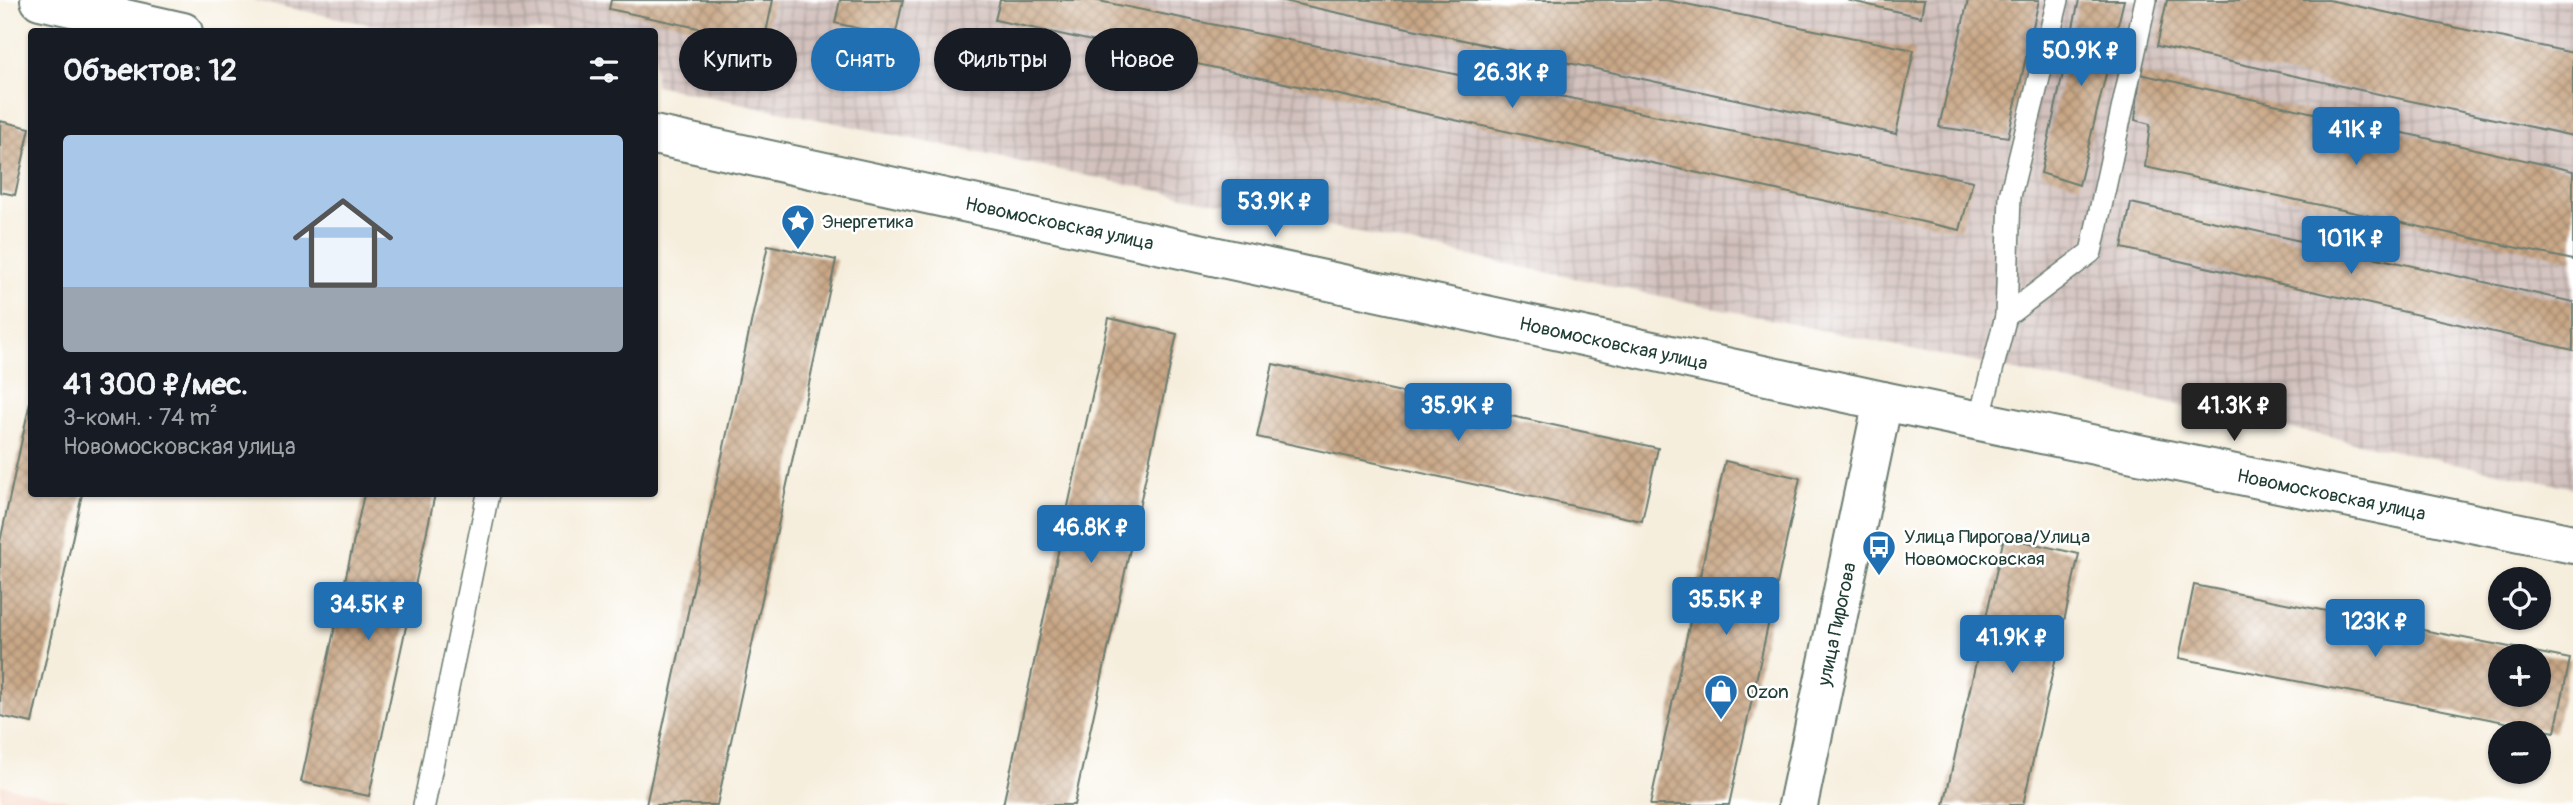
<!DOCTYPE html>
<html lang="ru">
<head>
<meta charset="utf-8">
<style>
  :root { --surface:#171b24; --page:#242831; --text:#f1f3f6; --muted:#9ea1a6; --accent:#1f6fb2 }
  body { margin:0; font-family:Pangolin,sans-serif; background:var(--page); color:var(--text); height:100vh; display:flex; flex-direction:column; font-size:26px; white-space:nowrap }
  * { box-sizing:border-box; margin:0 }
  p { font-size:23px; color:var(--muted) }
  .icon { flex:none; width:38px; height:38px; fill:none; stroke:currentColor; stroke-width:2; stroke-linecap:round; stroke-linejoin:round }
  .map { position:relative; flex:1; overflow:hidden }
  .panel { position:absolute; left:28px; top:28px; width:630px; height:469px; display:flex; flex-direction:column; background:var(--surface); border-radius:7px; box-shadow:0 2px 5px #0004 }
  .panel>* { flex:none }
  .top-card { position:absolute; left:679px; top:28px; width:665px; height:63px; display:flex; gap:14px }
  .fabs { position:absolute; left:2488px; top:567px; display:grid; gap:14px }
  .fabs a { display:grid; place-items:center; width:63px; height:63px; border-radius:50%; background:var(--surface); box-shadow:0 2px 5px #0004; font-size:35px }
  .price { position:absolute; translate:-50% -60px; padding:0 16px; border-radius:7px; background:var(--accent); color:#fff; font-size:23px; line-height:46px; filter:drop-shadow(0 2px 4px #0008) }
  .price::after { content:''; position:absolute; left:50%; top:42px; width:21px; height:16px; margin-left:-10px; background:inherit; clip-path:polygon(0 0,100% 0,50% 100%) }
  .price.selected { background:#222; color:#fff }
  ul { padding:0; list-style:none }
  li { display:grid; align-content:center; gap:14px; height:371px; padding:0 35px }
  li span { display:grid; place-items:center; height:217px; border-radius:7px; color:#555 }
  li>.icon { margin-inline-start:auto }
  span .icon { width:126px; height:126px; fill:#fffc; stroke-width:1 }
  li b { font-size:30px }
  h2 { display:flex; justify-content:space-between; align-items:center; height:84px; padding:0 35px; font-size:30px }
  .chip { padding:0 24px; border-radius:32px; background:var(--surface); box-shadow:0 2px 5px #0004; font-size:24px; line-height:63px }
  .chip.selected { background:var(--accent); color:#fff }
  .map>svg:first-child { display:block }
  .built { fill:#f5d3c1 }
  .industrial { fill:url(#industrial-grid) }
  .building { fill:url(#building-cross-hatch); fill-rule:evenodd }
  .lines { fill:none; stroke-linecap:round; stroke-linejoin:round }
  .service-casing { stroke:#6a7b6f; stroke-width:24 }
  .minor-casing { stroke:#6a7b6f; stroke-width:42 }
  .tertiary-casing { stroke:#6a7b6f; stroke-width:42 }
  .service { stroke:#fff; stroke-width:21 }
  .minor { stroke:#fff; stroke-width:38 }
  .tertiary { stroke:#fff; stroke-width:38 }
  .labels { text-anchor:middle; stroke-width:5; stroke-linejoin:round; paint-order:stroke }
  .poi-label { font-size:19px; fill:#1f3d34; stroke:#fff; text-anchor:start }
  .street-label { font-size:19px; fill:#1f3d34; stroke:#fff }
</style>
</head>
<body>
<div class="map">
<svg width="2573" height="805" viewBox="0 0 2573 805">
  <defs>
    <pattern id="industrial-grid" width="8" height="8" patternUnits="userSpaceOnUse" patternTransform="scale(1.75)"><rect width="8" height="8" fill="#d1c0bc"/><path d="M0 4h8M4 0v8" fill="none" stroke="#a99d9a"/></pattern>
    <pattern id="building-cross-hatch" width="8" height="8" patternUnits="userSpaceOnUse" patternTransform="scale(1.75)"><rect width="8" height="8" fill="#c9a786"/><path d="M0 0l8 8M0 8l8-8" fill="none" stroke="#a3896e"/></pattern>
  </defs>
  <rect width="100%" height="100%" fill="#fff"/>
  <filter id="ink" filterUnits="userSpaceOnUse"><feTurbulence type="fractalNoise" baseFrequency=".0143" numOctaves="2"/><feDisplacementMap in="SourceGraphic" scale="14" xChannelSelector="R" yChannelSelector="G"/><feConvolveMatrix kernelMatrix="1 2 1 2 8 2 1 2 1" color-interpolation-filters="sRGB"/></filter>
  <filter id="wash" filterUnits="userSpaceOnUse"><feTurbulence type="fractalNoise" baseFrequency=".00686" numOctaves="4" result="noise"/><feDisplacementMap in="SourceGraphic" scale="28" xChannelSelector="R" yChannelSelector="G"/><feGaussianBlur stdDeviation="1.57" result="paint"/><feColorMatrix in="noise" values="0 0 0 0 0 0 0 0 0 0 0 0 0 0 0 0 0 1.4 0 .05"/><feComposite in="paint" operator="in"/></filter>
  <g filter="url(#wash)">
    <rect width="100%" height="100%" fill="#f6eedd"/>
    <!-- built -->
    <path class="built" d="M0,785L90,805H0Z"/>
    <!-- industrial -->
    <path class="industrial" d="M251,0H2573V488L655,85L654,32L401,31Z"/>
    <g id="blocks">
      <!-- building -->
      <g class="building">
        <path d="M611,0H773L764,42L609,9Z"/>
        <path d="M840,0H903L895,37L835,23Z"/>
        <path d="M1000,0H1094L1973,181L1960,230L995,20Z"/>
        <path d="M1279,0H1666L1914,50L1896,134Z"/>
        <path d="M1847,0H1924L1921,17Z"/>
        <path d="M1968,0H2039L2008,137L1939,127Z"/>
        <path d="M2079,0H2124L2079,185L2041,173Z"/>
        <path d="M2167,0H2329L2573,53V136L2157,46Z"/>
        <path d="M2140,74L2573,171V260L2145,167L2150,124L2135,120Z"/>
        <path d="M0,121L30,128L15,195L0,192Z"/>
        <path d="M2131,203L2573,302V350L2122,248Z"/>
        <path d="M768,245L836,260L717,805H646Z"/>
        <path d="M1109,318L1177,334L1074,805H1003Z"/>
        <path d="M1273,364L1658,448L1642,521L1257,437Z"/>
        <path d="M30,402L32,494H82L32,723L0,716V542Z"/>
        <path d="M1725,461L1800,478L1729,805H1650Z"/>
        <path d="M364,494H435L369,796L301,782Z"/>
        <path d="M2004,537L2079,554L2023,805H1944Z"/>
        <path d="M2194,585L2570,659L2555,732L2179,658ZM2501,656H2539V695H2501Z"/>
      </g>
    </g>
  </g>
  <g filter="url(#ink)">
    <use href="#blocks" fill-opacity="0" stroke="#6a7b6f" stroke-width="2"/>
    <g class="lines">
      <!-- service casing -->
      <g class="service-casing">
        <g id="service">
          <path d="M2006,316L2091,252L2146,0"/>
          <path d="M1979,421L2006,316L2010,196L2058,0"/>
          <path d="M424,805L488,494"/>
        </g>
      </g>
      <!-- minor casing -->
      <g class="minor-casing">
        <g id="minor">
          <path id="s1" d="M1883,401L2573,544"/>
        </g>
      </g>
      <!-- tertiary casing -->
      <g class="tertiary-casing">
        <g id="tertiary">
          <path d="M40,0L183,32"/>
          <path id="s2" d="M654,135L1883,401L1798,805"/>
        </g>
      </g>
      <!-- service -->
      <use href="#service" class="service"/>
      <!-- minor -->
      <use href="#minor" class="minor"/>
      <!-- tertiary -->
      <use href="#tertiary" class="tertiary"/>
    </g>
  </g>
  <!-- icons -->
  <defs>
    <g id="sight-pin" transform="scale(1.75)"><path d="M0 17L-7.5 6A9.5 9.5 0 1 1 7.5 6Z" fill="#1f6fb2" stroke="#fff"/><path d="M0-6L1.8-2.2L6-1.7L2.9 1.2L3.7 5.4L0 3.3L-3.7 5.4L-2.9 1.2L-6-1.7L-1.8-2.2Z" fill="#fff"/></g>
    <g id="bus-pin" transform="scale(1.75)"><path d="M0 17L-7.5 6A9.5 9.5 0 1 1 7.5 6Z" fill="#1f6fb2" stroke="#fff"/><path d="M-5-6H5V4H4V6H2V4H-2V6H-4V4H-5ZM-3.5-4V0h7V-4ZM-3.5 1.2v1.5H-2V1.2ZM2 1.2v1.5H3.5V1.2Z" fill="#fff"/></g>
    <g id="shop-pin" transform="scale(1.75)"><path d="M0 17L-7.5 6A9.5 9.5 0 1 1 7.5 6Z" fill="#1f6fb2" stroke="#fff"/><path d="M-5-2.5h2.3a2.7 3.5 0 0 1 5.4 0H5L5.5 6h-11ZM-1.5-2.5h3a1.5 2.3 0 0 0-3 0Z" fill="#fff"/></g>
  </defs>
  <g fill-rule="evenodd">
    <use href="#sight-pin" x="798" y="221"/>
    <use href="#bus-pin" x="1879" y="547"/>
    <use href="#shop-pin" x="1721" y="691"/>
  </g>
  <g class="labels">
    <!-- poi labels -->
    <g class="poi-label">
      <text x="822" y="228">Энергетика</text>
      <text x="1904" y="543">Улица Пирогова/Улица<tspan x="1904" dy="22">Новомосковская</tspan></text>
      <text x="1746" y="698">Ozon</text>
    </g>
    <!-- street labels -->
    <g class="street-label">
      <text dy="7" stroke="none"><textPath href="#s2" startOffset="415">Новомосковская улица</textPath></text>
      <text dy="7" stroke="none"><textPath href="#s2" startOffset="982">Новомосковская улица</textPath></text>
      <text dy="7" stroke="none"><textPath href="#s1" startOffset="458">Новомосковская улица</textPath></text>
      <text transform="translate(1836 624) rotate(-78)" y="7">улица Пирогова</text>
    </g>
  </g>
</svg>
<div class="fabs">
<a><svg class="icon" aria-label="locate" viewBox="0 0 24 24"><circle cx="12" cy="12" r="6"/><path d="M12 2v4M12 18v4M2 12h4M18 12h4"/></svg></a>
<a>+</a>
<a>−</a>
</div>
<b class="price" style="left:2081px;top:88px">50.9K ₽</b>
<b class="price" style="left:1512px;top:110px">26.3K ₽</b>
<b class="price" style="left:2356px;top:167px">41K ₽</b>
<b class="price" style="left:1275px;top:239px">53.9K ₽</b>
<b class="price" style="left:2351px;top:276px">101K ₽</b>
<b class="price" style="left:1458px;top:443px">35.9K ₽</b>
<b class="price selected" style="left:2234px;top:443px">41.3K ₽</b>
<b class="price" style="left:1091px;top:565px">46.8K ₽</b>
<b class="price" style="left:1726px;top:637px">35.5K ₽</b>
<b class="price" style="left:368px;top:642px">34.5K ₽</b>
<b class="price" style="left:2375px;top:659px">123K ₽</b>
<b class="price" style="left:2012px;top:675px">41.9K ₽</b>
<div class="top-card">
<a class="chip">Купить</a>
<a class="chip selected">Снять</a>
<a class="chip">Фильтры</a>
<a class="chip">Новое</a>
</div>
<section class="panel">
<h2>Объектов: 12<svg class="icon" aria-label="filters" viewBox="0 0 24 24"><path d="M4 7h16M4 17h16"/><circle cx="9" cy="7" r="2"/><circle cx="15" cy="17" r="2"/></svg></h2>
<ul>
<li><span style="background:linear-gradient(#a9c7e8 70%,#9aa5b1 0)"><svg class="icon" aria-label="home" viewBox="0 0 24 24"><path d="M3 11l9-7 9 7M6 9v11h12V9"/></svg></span><div><b>41 300 ₽/мес.</b><p>3-комн. · 74 m²</p><p>Новомосковская улица</p></div></li>
</ul>
</section>
</div>
</body>
</html>
